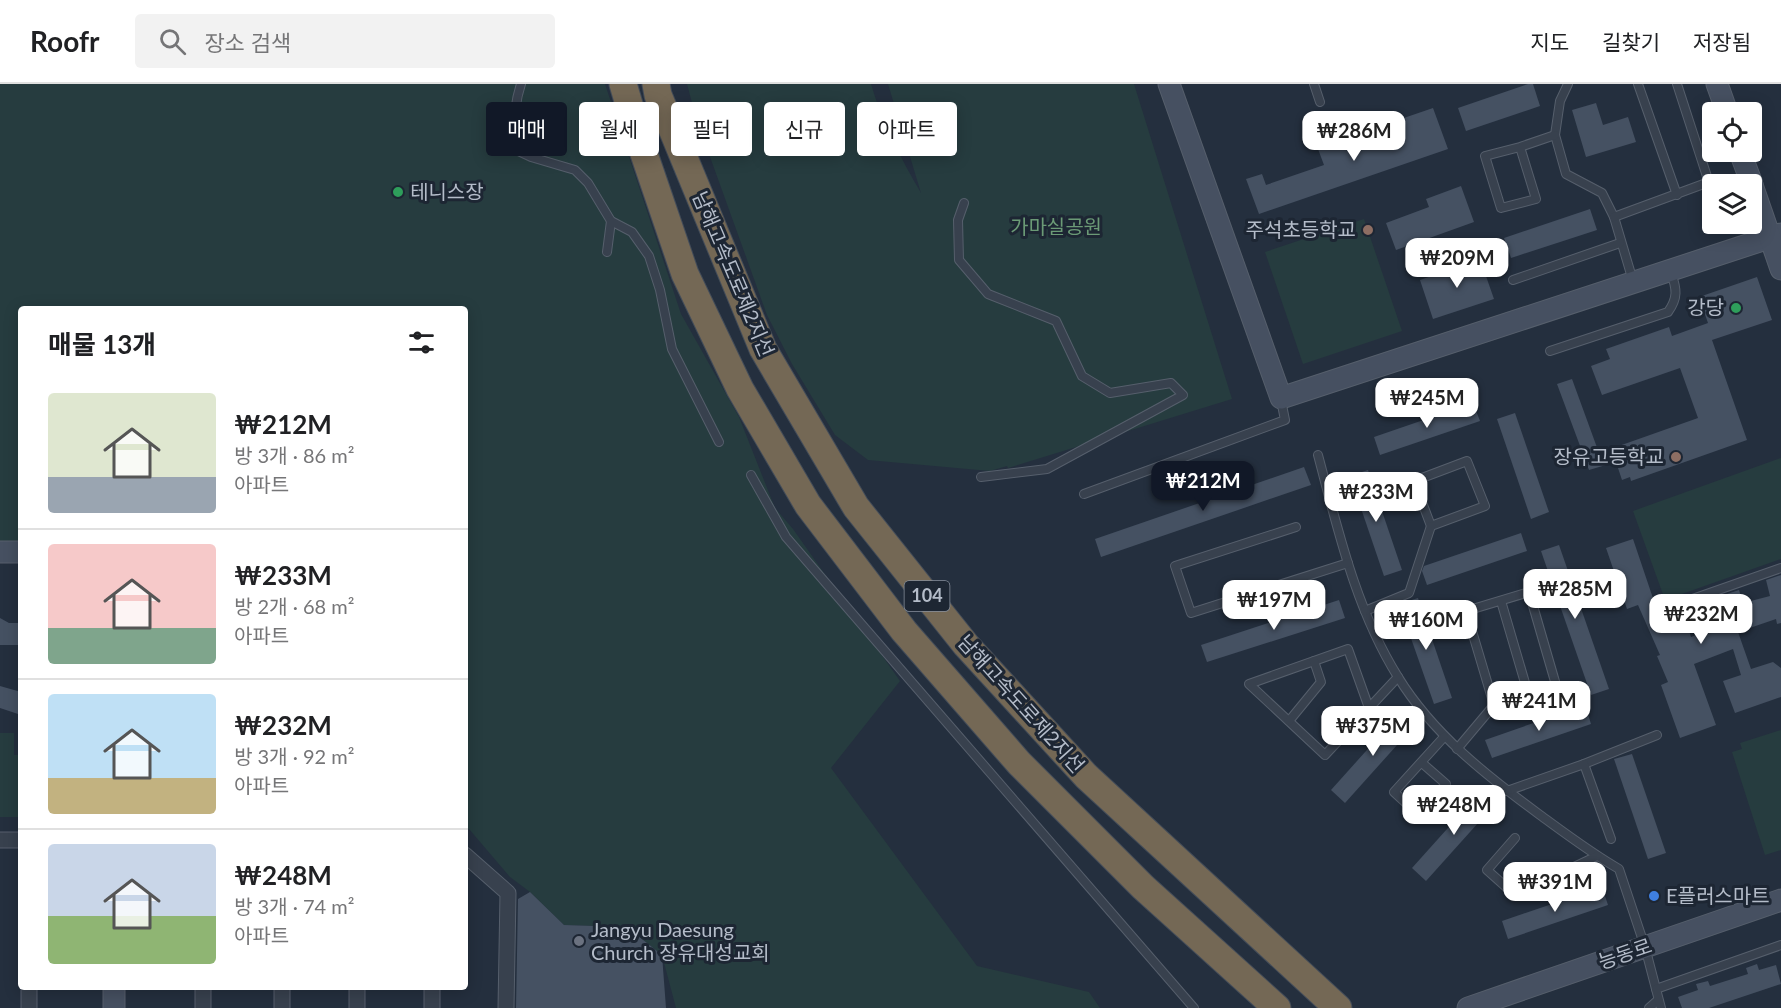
<!DOCTYPE html>
<html lang="ko">
<head>
<meta charset="utf-8">
<style>
  :root { --surface:#fff; --page:#f2f2f2; --text:#202124; --muted:#757577; --line:#e0e0e0; --accent:#111827 }
  body { margin:0; font-family:Lato,"Noto Sans KR",sans-serif; background:var(--page); color:var(--text); height:100vh; display:flex; flex-direction:column; font-size:22px; white-space:nowrap }
  * { box-sizing:border-box; margin:0 }
  p { font-size:20px; color:var(--muted) }
  .icon { flex:none; width:33px; height:33px; fill:none; stroke:currentColor; stroke-width:2; stroke-linecap:round; stroke-linejoin:round }
  .map { position:relative; flex:1; overflow:hidden }
  .drawer { position:absolute; left:18px; top:222px; width:450px; height:684px; display:flex; flex-direction:column; background:var(--surface); border-radius:6px; box-shadow:0 3px 15px #0003 }
  .drawer>* { flex:none }
  .banner { position:absolute; left:486px; top:18px; width:570px; height:54px; display:flex; gap:12px }
  .controls { position:absolute; left:1702px; top:18px; display:grid; gap:12px }
  .controls a { display:grid; place-items:center; width:60px; height:60px; border-radius:6px; background:var(--surface); box-shadow:0 3px 15px #0003; font-size:30px }
  .price { position:absolute; translate:-50% -51px; padding:0 14px; border-radius:12px; background:#fff; color:#222; font-size:20px; line-height:39px; filter:drop-shadow(0 2px 3px #0008) }
  .price::after { content:''; position:absolute; left:50%; top:36px; width:18px; height:14px; margin-left:-9px; background:inherit; clip-path:polygon(0 0,100% 0,50% 100%) }
  .price.on { background:var(--accent); color:#fff }
  ul { padding:0; list-style:none }
  li { display:flex; align-items:center; gap:18px; height:150px; padding:0 30px }
  li+li { border-top:2px solid var(--line) }
  li span { display:grid; place-items:center; flex:none; width:168px; height:120px; border-radius:6px; color:#555 }
  li>.icon { margin-inline-start:auto }
  span .icon { width:72px; height:72px; fill:#fffc; stroke-width:1 }
  li b { font-size:26px }
  h2 { display:flex; justify-content:space-between; align-items:center; height:72px; padding:0 30px; font-size:26px }
  .tag { padding:0 21px; border-radius:6px; background:var(--surface); box-shadow:0 3px 15px #0003; font-size:21px; line-height:54px }
  .tag.on { background:var(--accent); color:#fff }
  header { display:flex; align-items:center; gap:36px; box-sizing:border-box; height:84px; padding:0 30px; background:var(--surface); border-bottom:2px solid var(--line) }
  header strong { font-size:28px }
  nav { display:flex; gap:33px; margin-inline-start:auto; font-size:21px }
  .search { width:420px; height:54px; background:var(--page); display:flex; align-items:center; gap:15px; box-sizing:border-box; padding:0 21px; border-radius:6px; color:var(--muted); font-size:22px }
  .map>svg:first-child { display:block }
  .green { fill:#263c3f }
  .building { fill:#455162 }
  .lines { fill:none; stroke-linecap:round; stroke-linejoin:round }
  .lane-casing { stroke:#565f6c; stroke-width:10 }
  .street-casing { stroke:#565f6c; stroke-width:17 }
  .secondary-casing { stroke:#565f6c; stroke-width:23 }
  .highway-casing { stroke:#434c59; stroke-width:29 }
  .lane { stroke:#38414e; stroke-width:8 }
  .street { stroke:#38414e; stroke-width:15 }
  .secondary { stroke:#465061; stroke-width:21 }
  .highway { stroke:#746855; stroke-width:27 }
  .leisure-dot { fill:#2e9e5b; stroke:#1d2633; stroke-width:2 }
  .education-dot { fill:#8d6e63; stroke:#1d2633; stroke-width:2 }
  .shop-dot { fill:#3f7fe0; stroke:#1d2633; stroke-width:2 }
  .worship-dot { fill:#6b7280; stroke:#1d2633; stroke-width:2 }
  .labels { text-anchor:middle; stroke-width:6; stroke-linejoin:round; paint-order:stroke }
  .shield { fill:#1d2633; stroke:#878f9c; stroke-width:1.5 }
  .shield-label { font-size:18px; font-weight:bold; fill:#b4bcc9 }
  .poi-label { font-size:20px; fill:#b4bcc9; stroke:#1d2633; text-anchor:start }
  .park-label { font-size:20px; fill:#6b9a76; stroke:#1d2633 }
  .street-label { font-size:20px; fill:#b4bcc9; stroke:#1d2633 }
</style>
</head>
<body>
<header>
<strong>Roofr</strong>
<div class="search"><svg class="icon" aria-label="search" viewBox="0 0 24 24"><circle cx="10" cy="10" r="6"/><path d="M15 15l6 6"/></svg>장소 검색</div>
<nav><a>지도</a><a>길찾기</a><a>저장됨</a></nav>
</header>
<div class="map">
<svg width="1781" height="924" viewBox="0 0 1781 924">
  <rect width="100%" height="100%" fill="#242f3e"/>
  <!-- green -->
  <g class="green">
    <path d="M0,0H605L681,230L739,333L775,424L793,445L900,597L831,684L977,882L1089,908L1100,924H676L662,871L627,843L564,841L530,808L510,793L469,745L465,744V225H21V460L0,461Z"/>
    <path d="M687,0H871C882,38 901,75 921,109L888,0H1134L1232,315L1008,384L1007,382L990,387L868,376L835,351L792,280L767,231L696,34Z"/>
    <path d="M1364,135L1402,247L1303,280L1265,168Z"/>
    <path d="M1781,374V475L1665,516L1633,427Z"/>
    <path d="M1781,646V766L1765,771L1732,668L1742,665L1740,659Z"/>
    <path d="M0,649H14V671H21V733H0Z"/>
  </g>
  <!-- building -->
  <g class="building">
    <path d="M1528,0H1533L1540,22L1466,47L1458,24Z"/>
    <path d="M1596,19L1603,41L1628,33L1636,58L1586,73L1572,26Z"/>
    <path d="M1433,24L1448,65L1259,130L1246,95L1262,90L1266,101L1324,81L1318,65L1367,48L1372,63L1401,53L1395,37Z"/>
    <path d="M1461,102L1474,138L1396,166L1386,139L1429,123L1426,115Z"/>
    <path d="M1590,125L1597,146L1511,174L1504,154Z"/>
    <path d="M1480,175L1494,215L1433,235L1420,196Z"/>
    <path d="M1757,193L1772,236L1712,256L1747,356L1631,397L1630,393L1622,396L1616,378L1589,386L1557,300L1572,295L1599,369L1698,334L1680,284L1602,311L1591,282L1610,275L1606,265L1669,243L1672,252L1708,239L1699,213Z"/>
    <path d="M1473,319L1480,337L1380,371L1374,353Z"/>
    <path d="M1515,329L1549,428L1531,435L1497,335Z"/>
    <path d="M1304,383L1311,401L1101,473L1095,455Z"/>
    <path d="M1368,386L1402,486L1384,492L1350,392Z"/>
    <path d="M1521,449L1527,467L1427,501L1422,487L1424,482Z"/>
    <path d="M1633,455L1659,532L1682,525L1691,553L1722,541L1717,528L1724,526L1721,512L1739,506L1743,519L1770,512L1766,496L1781,491V539L1777,540L1776,535L1738,548L1751,585L1773,578L1781,584V613L1735,629L1723,597L1741,591L1733,565L1694,580L1716,641L1680,654L1661,601L1668,598L1657,572L1660,571L1638,521L1627,525L1606,464Z"/>
    <path d="M1559,461L1609,605L1591,611L1541,467Z"/>
    <path d="M1418,514L1452,614L1434,620L1399,520Z"/>
    <path d="M1339,516L1345,534L1207,578L1201,561Z"/>
    <path d="M0,534L9,539H21V561H0Z"/>
    <path d="M0,602L21,608V631L0,624Z"/>
    <path d="M1585,621L1591,640L1492,674L1485,656Z"/>
    <path d="M1401,628L1415,641L1345,719L1331,706Z"/>
    <path d="M1632,670L1666,769L1648,775L1614,675Z"/>
    <path d="M1482,706L1496,719L1426,797L1412,784Z"/>
    <path d="M1602,803L1608,821L1508,855L1502,837Z"/>
    <path d="M530,808L564,841L627,843L662,871L666,924H516L518,815Z"/>
    <path d="M1757,880L1759,886L1776,881L1781,900L1709,924H1682L1678,913L1698,906L1696,900L1708,897L1710,902L1748,890L1746,884Z"/>
  </g>
  <g class="lines">
    <!-- lane casing -->
    <g class="lane-casing">
      <g id="lane">
        <path d="M521,0C514,21 513,43 514,65L531,73L575,86L588,99L611,137"/>
        <path d="M1314,0L1320,18"/>
        <path d="M1568,0L1560,17L1555,51L1566,90L1602,109L1614,133L1633,197"/>
        <path d="M1638,0L1677,111"/>
        <path d="M1677,0L1713,111"/>
        <path d="M1520,63L1536,115L1501,124L1485,72L1520,63L1555,51"/>
        <path d="M964,119L958,136L959,176L988,210L1056,237L1082,292L1110,309L1171,299L1183,311L1047,385L981,393"/>
        <path d="M1614,133L1709,98"/>
        <path d="M607,168L611,137L632,148L649,172L660,206L672,265L719,358"/>
        <path d="M1513,196L1620,159"/>
        <path d="M1550,267L1668,228C1678,214 1677,205 1671,189"/>
        <path d="M1318,371C1338,446 1356,526 1398,593C1433,650 1487,692 1540,731C1566,750 1591,769 1619,785L1645,863L1656,905"/>
        <path d="M1467,377L1485,422L1431,442L1414,397Z"/>
        <path d="M751,391L786,453L1194,924"/>
        <path d="M1084,410L1285,336L1281,316"/>
        <path d="M1296,443L1175,482L1191,529L1348,479"/>
        <path d="M1681,519L1781,484"/>
        <path d="M1365,527L1409,509L1431,442"/>
        <path d="M1494,621L1466,527L1529,508L1556,601L1528,609L1501,517"/>
        <path d="M1369,624L1348,565L1249,600L1325,671L1398,593"/>
        <path d="M1289,637L1321,598L1314,577"/>
        <path d="M1457,665L1494,621L1528,609"/>
        <path d="M1422,679L1446,700L1419,731L1394,708L1444,653"/>
        <path d="M1584,680L1657,651"/>
        <path d="M1507,707L1584,680L1611,755"/>
        <path d="M1515,754L1487,786L1515,811L1597,772"/>
        <path d="M1649,924L1658,916"/>
        <path d="M1661,924L1656,905L1781,861"/>
      </g>
    </g>
    <!-- street casing -->
    <g class="street-casing">
      <g id="street">
        <path d="M0,756H21"/>
        <path d="M465,771L508,809L506,924"/>
        <path d="M357,903V924"/>
        <path d="M432,903V924"/>
        <path d="M29,924V903"/>
        <path d="M203,924V903"/>
        <path d="M282,924V903"/>
      </g>
    </g>
    <!-- secondary casing -->
    <g class="secondary-casing">
      <g id="secondary">
        <path d="M1169,0L1281,314L1781,150"/>
        <path d="M1717,0L1727,28"/>
        <path d="M1740,68L1752,100"/>
        <path d="M1752,101L1781,185"/>
        <path d="M0,468H21"/>
        <path d="M114,924V903"/>
        <path d="M1468,924L1781,816"/>
      </g>
    </g>
    <!-- highway casing -->
    <g class="highway-casing">
      <g id="highway">
        <path d="M623,0L641,61L685,190L740,305L808,421L904,547L1019,679L1143,803L1277,924"/>
        <path d="M656,0L658,11L763,265L856,423L966,561L1086,692L1338,924"/>
      </g>
    </g>
    <!-- lane -->
    <use href="#lane" class="lane"/>
    <!-- street -->
    <use href="#street" class="street"/>
    <!-- secondary -->
    <use href="#secondary" class="secondary"/>
    <!-- highway -->
    <use href="#highway" class="highway"/>
  </g>
  <!-- markers -->
  <g class="leisure-dot">
    <circle cx="398" cy="108" r="6"/>
    <circle cx="1736" cy="224" r="6"/>
  </g>
  <g class="education-dot">
    <circle cx="1368" cy="146" r="6"/>
    <circle cx="1676" cy="373" r="6"/>
  </g>
  <circle class="shop-dot" cx="1654" cy="812" r="6"/>
  <circle class="worship-dot" cx="579" cy="857" r="6"/>
  <g class="labels">
    <!-- shield labels -->
    <rect class="shield" x="904.5" y="497" width="45" height="30" rx="4.5"/>
    <g class="shield-label">
      <text x="927" y="518">104</text>
    </g>
    <!-- poi labels -->
    <g class="poi-label">
      <text x="410" y="115">테니스장</text>
      <text x="1356" y="153" text-anchor="end">주석초등학교</text>
      <text x="1724" y="231" text-anchor="end">강당</text>
      <text x="1664" y="380" text-anchor="end">장유고등학교</text>
      <text x="1666" y="819">E플러스마트</text>
      <text x="591" y="853">Jangyu Daesung<tspan x="591" dy="23">Church 장유대성교회</tspan></text>
    </g>
    <!-- park labels -->
    <g class="park-label">
      <text x="1056" y="150">가마실공원</text>
    </g>
    <!-- street labels -->
    <g class="street-label">
      <text transform="translate(733 190) rotate(67)" y="7">남해고속도로제2지선</text>
      <text transform="translate(1021 620) rotate(48)" y="7">남해고속도로제2지선</text>
      <text transform="translate(1625 870) rotate(-19)" y="7">능동로</text>
    </g>
  </g>
</svg>
<div class="controls">
<a><svg class="icon" aria-label="locate" viewBox="0 0 24 24"><circle cx="12" cy="12" r="6"/><path d="M12 2v4M12 18v4M2 12h4M18 12h4"/></svg></a>
<a><svg class="icon" aria-label="layers" viewBox="0 0 24 24"><path d="M12 4l9 5-9 5-9-5zM3 14l9 5 9-5"/></svg></a>
</div>
<b class="price" style="left:1354px;top:78px">₩286M</b>
<b class="price" style="left:1457px;top:205px">₩209M</b>
<b class="price" style="left:1427px;top:345px">₩245M</b>
<b class="price on" style="left:1203px;top:428px">₩212M</b>
<b class="price" style="left:1376px;top:439px">₩233M</b>
<b class="price" style="left:1575px;top:536px">₩285M</b>
<b class="price" style="left:1274px;top:547px">₩197M</b>
<b class="price" style="left:1701px;top:561px">₩232M</b>
<b class="price" style="left:1426px;top:567px">₩160M</b>
<b class="price" style="left:1539px;top:648px">₩241M</b>
<b class="price" style="left:1373px;top:673px">₩375M</b>
<b class="price" style="left:1454px;top:752px">₩248M</b>
<b class="price" style="left:1555px;top:829px">₩391M</b>
<div class="banner">
<a class="tag on">매매</a>
<a class="tag">월세</a>
<a class="tag">필터</a>
<a class="tag">신규</a>
<a class="tag">아파트</a>
</div>
<section class="drawer">
<h2>매물 13개<svg class="icon" aria-label="filters" viewBox="0 0 24 24"><path d="M4 7h16M4 17h16"/><circle cx="9" cy="7" r="2"/><circle cx="15" cy="17" r="2"/></svg></h2>
<ul>
<li><span style="background:linear-gradient(#dfe7d0 70%,#9aa5b1 0)"><svg class="icon" aria-label="home" viewBox="0 0 24 24"><path d="M3 11l9-7 9 7M6 9v11h12V9"/></svg></span><div><b>₩212M</b><p>방 3개 · 86 m²</p><p>아파트</p></div></li>
<li><span style="background:linear-gradient(#f6c9c9 70%,#7fa58c 0)"><svg class="icon" aria-label="home" viewBox="0 0 24 24"><path d="M3 11l9-7 9 7M6 9v11h12V9"/></svg></span><div><b>₩233M</b><p>방 2개 · 68 m²</p><p>아파트</p></div></li>
<li><span style="background:linear-gradient(#bfe0f5 70%,#c2b280 0)"><svg class="icon" aria-label="home" viewBox="0 0 24 24"><path d="M3 11l9-7 9 7M6 9v11h12V9"/></svg></span><div><b>₩232M</b><p>방 3개 · 92 m²</p><p>아파트</p></div></li>
<li><span style="background:linear-gradient(#c9d6e8 60%,#8fb573 0)"><svg class="icon" aria-label="home" viewBox="0 0 24 24"><path d="M3 11l9-7 9 7M6 9v11h12V9"/></svg></span><div><b>₩248M</b><p>방 3개 · 74 m²</p><p>아파트</p></div></li>
</ul>
</section>
</div>
</body>
</html>
